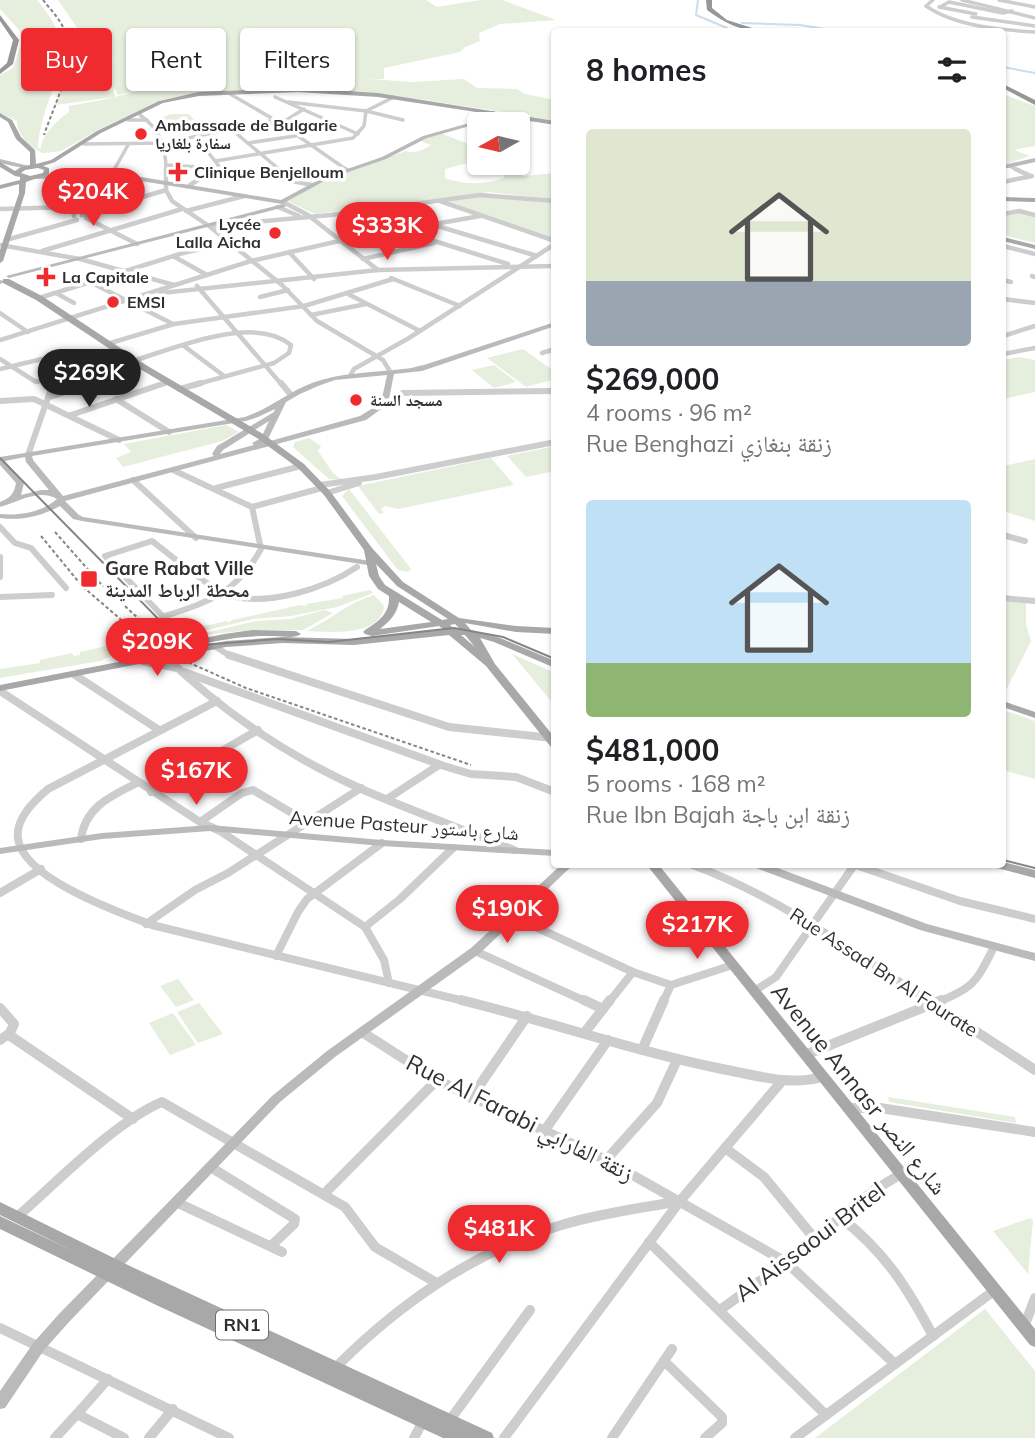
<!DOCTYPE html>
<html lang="en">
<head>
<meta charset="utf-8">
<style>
  :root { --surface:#fff; --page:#f2f2f2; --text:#202124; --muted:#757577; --accent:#ef2b30 }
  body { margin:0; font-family:Mulish,"Noto Naskh Arabic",sans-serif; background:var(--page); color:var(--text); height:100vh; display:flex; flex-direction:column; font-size:26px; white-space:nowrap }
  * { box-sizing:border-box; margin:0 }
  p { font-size:23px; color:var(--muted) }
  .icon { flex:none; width:38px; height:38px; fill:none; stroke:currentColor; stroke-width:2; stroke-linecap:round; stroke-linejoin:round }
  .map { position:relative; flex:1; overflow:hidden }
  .sheet { position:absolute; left:551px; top:28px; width:455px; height:840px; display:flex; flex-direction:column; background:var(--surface); border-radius:7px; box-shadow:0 2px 5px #0004 }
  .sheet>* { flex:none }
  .banner { position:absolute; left:21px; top:28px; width:425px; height:63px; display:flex; gap:14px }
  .needle { width:46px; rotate:262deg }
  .buttons { position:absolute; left:467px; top:112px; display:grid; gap:14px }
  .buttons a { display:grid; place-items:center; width:63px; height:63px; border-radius:7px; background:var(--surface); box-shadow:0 2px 5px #0004; font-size:35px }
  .price { position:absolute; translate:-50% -60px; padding:0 16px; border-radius:24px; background:var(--accent); color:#fff; font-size:23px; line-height:46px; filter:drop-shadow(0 2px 4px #0008) }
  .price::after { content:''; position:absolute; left:50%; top:42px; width:21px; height:16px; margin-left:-10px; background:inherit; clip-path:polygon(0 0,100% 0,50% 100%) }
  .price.selected { background:#222; color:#fff }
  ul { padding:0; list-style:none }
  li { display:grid; align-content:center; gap:14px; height:371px; padding:0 35px }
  li span { display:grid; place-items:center; height:217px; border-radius:7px; color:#555 }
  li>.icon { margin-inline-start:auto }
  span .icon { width:126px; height:126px; fill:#fffc; stroke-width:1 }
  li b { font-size:30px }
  h2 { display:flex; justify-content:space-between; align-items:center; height:84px; padding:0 35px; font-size:30px }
  .tag { padding:0 24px; border-radius:7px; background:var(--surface); box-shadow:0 2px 5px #0004; font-size:24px; line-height:63px }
  .tag.selected { background:var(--accent); color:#fff }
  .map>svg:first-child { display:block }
  .green { fill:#e6eede }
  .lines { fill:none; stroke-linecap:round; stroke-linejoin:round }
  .stream { stroke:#c9deee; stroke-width:2 }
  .street-far4 { stroke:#cdcdcd; stroke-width:3.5 }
  .street-far3 { stroke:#cdcdcd; stroke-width:4.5 }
  .street-far2 { stroke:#cdcdcd; stroke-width:6 }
  .street-far1 { stroke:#cdcdcd; stroke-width:8 }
  .street { stroke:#cdcdcd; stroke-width:10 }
  .secondary { fill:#bababa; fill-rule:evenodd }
  .primary { fill:#a8a8a8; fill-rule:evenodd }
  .highway { fill:#979797; fill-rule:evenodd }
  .tram { stroke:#858585; stroke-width:2 }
  .rail { stroke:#858585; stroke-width:2; stroke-dasharray:3.5 2.5; stroke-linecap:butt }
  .poi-dot { fill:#ef2b30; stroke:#fff; stroke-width:2.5 }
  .labels { text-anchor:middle; stroke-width:7; stroke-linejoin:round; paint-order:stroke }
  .far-poi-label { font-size:16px; font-weight:bold; fill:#303030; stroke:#fff; text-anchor:start }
  .shield { fill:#fff; stroke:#6e6e6e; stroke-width:2 }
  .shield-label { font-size:18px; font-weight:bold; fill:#303030 }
  .poi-label { font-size:19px; font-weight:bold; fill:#303030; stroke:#fff; text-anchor:start }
  .street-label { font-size:19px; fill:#303030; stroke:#fff }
  .near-street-label { font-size:23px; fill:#303030; stroke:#fff }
</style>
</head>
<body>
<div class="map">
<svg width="1035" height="1438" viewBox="0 0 1035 1438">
  <rect width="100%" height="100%" fill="#fff"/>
  <!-- green -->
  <g class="green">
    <path d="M0,0H37C89,59 41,87 38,148H41C42,134 59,119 69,112V106L108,99L147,88L118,95L113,86L115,97L55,105L67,75L71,41H75L82,51L83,59H118L91,57L84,43L87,42L58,0H426L437,7L480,0H502L556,20L500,24L479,33L480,41L465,47L460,52L384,68V79H369L413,82L464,79L477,88L517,89L525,94L555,100V121L531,117L530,112L529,116L392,95L303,89L198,93L161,100L102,128L61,151L43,153C33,149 17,136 17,121L0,113V75L13,68L23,38L19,30L0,9Z"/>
    <path d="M1003,94L1035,106V146L1014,150L1030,156L1003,165V119H1005L1003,118Z"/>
    <path d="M172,114H189L201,128L187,134L169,132L161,118Z"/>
    <path d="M440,133L479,148V155L475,161L445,169V178C462,185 489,185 505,177L502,173L512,171L524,176L555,173L552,190L555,192V240L448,201L492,195L540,198L489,192L315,214L287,201L321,181L406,151C415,154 423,150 431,145L422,142L424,139Z"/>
    <path d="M1019,211L1035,216V243L1003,235V215Z"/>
    <path d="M523,349L555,372V379L526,387L487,358Z"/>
    <path d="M1019,357L1035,360V392L1003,399V360Z"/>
    <path d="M494,365L516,382L494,388L472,370Z"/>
    <path d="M226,425L239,432L222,441L123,467L116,458L131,452L124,444Z"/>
    <path d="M309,438L321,446L318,451L333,473L342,480L329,479L293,447L295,442Z"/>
    <path d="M550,447L555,452V471L526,477L507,456Z"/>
    <path d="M491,458L514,485L398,509L385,506L381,509L384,513L379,514L358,486Z"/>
    <path d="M1035,459V521L1003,511V466Z"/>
    <path d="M349,489L411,569L408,572L398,570L342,496Z"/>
    <path d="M370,590L373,593L337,607L291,616L254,619L190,634L180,631L188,629L190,631L195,630V628L227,621L228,623L232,620L300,605L307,606L306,604L343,598L342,596Z"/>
    <path d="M374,595L384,606C381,637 330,632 307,631C331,619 348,603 374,595Z"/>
    <path d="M1003,600L1026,601V624L1031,641L1003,696Z"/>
    <path d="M325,610L333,613L303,630H253L192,636L256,621L290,619Z"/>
    <path d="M167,633L166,645C147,652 137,656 120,643Z"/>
    <path d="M110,645L113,655L100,661L0,678V669L40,663V660L72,653L74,656L80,655V652Z"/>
    <path d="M512,654L555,673V706Z"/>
    <path d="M1003,710L1035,721V779L1003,770Z"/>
    <path d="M178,979L194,1000L176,1007L160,986Z"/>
    <path d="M199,1003L223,1034L198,1043L177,1012Z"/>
    <path d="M173,1013L196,1045L170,1055L149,1023Z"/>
    <path d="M888,1097L1015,1117L1016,1123L889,1102Z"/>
    <path d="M1030,1218L1033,1220L1028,1274L993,1231Z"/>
    <path d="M985,1309L1035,1371V1438H815Z"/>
  </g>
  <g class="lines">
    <!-- stream -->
    <g class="stream">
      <path d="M698,0L696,15L727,28"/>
      <path d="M742,23L800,25L844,32"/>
      <path d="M1003,67L1035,73"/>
    </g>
    <!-- street-far4 -->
    <g class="street-far4">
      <path d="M933,0L926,6C955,26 1000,30 1035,32"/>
      <path d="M962,0L1035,18"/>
      <path d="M999,0L1035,7"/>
      <path d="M939,7L976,14"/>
      <path d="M940,7L949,2L1003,13L1012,11"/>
      <path d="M972,17L1035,26"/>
      <path d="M230,94L275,120L347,170"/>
      <path d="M275,97L358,134"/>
      <path d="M288,102L366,111L403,120"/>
      <path d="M366,111L394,97"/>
      <path d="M140,115C160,129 166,146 166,170"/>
      <path d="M128,120H147"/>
      <path d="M280,124L304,109"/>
      <path d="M231,129L280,170"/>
      <path d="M195,136L219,166L212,170"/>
      <path d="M248,143L295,136"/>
      <path d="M84,144L164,143L275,120"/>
      <path d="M216,161L353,138L364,126L366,111"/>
      <path d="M166,165L248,170"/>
      <path d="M1009,166L1019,170"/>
      <path d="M114,170L128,145"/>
    </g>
    <!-- street-far3 -->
    <g class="street-far3">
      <path d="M115,169V188L124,202"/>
      <path d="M166,169V190L172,201L209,226L282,285L317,321L383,360L391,373"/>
      <path d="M234,169L312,185"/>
      <path d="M278,169L288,177"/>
      <path d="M345,169L347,170"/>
      <path d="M1015,169L1031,176"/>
      <path d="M1003,182L1032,176"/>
      <path d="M190,185L215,169"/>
      <path d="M440,201L555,241"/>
      <path d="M285,203L308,215L378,270"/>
      <path d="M278,207L299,216"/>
      <path d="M0,209L70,207"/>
      <path d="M186,211L244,196"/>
      <path d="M1003,214L1019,211L1035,215"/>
      <path d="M82,215L166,190"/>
      <path d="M74,216L70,196L76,175"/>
      <path d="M86,218L137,244"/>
      <path d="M434,225L537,256"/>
      <path d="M209,226L331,215L480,195L555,201"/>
      <path d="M399,230L508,264"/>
      <path d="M6,240L77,220"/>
      <path d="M0,245L80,259L174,285"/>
      <path d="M1003,246L1035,254"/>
      <path d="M42,251L182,209"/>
      <path d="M289,252L314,279"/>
      <path d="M173,256L207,275"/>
      <path d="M363,259L434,243"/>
      <path d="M1032,276L1035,277"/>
      <path d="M391,278L460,306"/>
      <path d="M1003,280L1011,282"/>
      <path d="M90,282L173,324"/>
      <path d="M197,286L282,385"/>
      <path d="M56,293L74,303"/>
      <path d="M161,293L378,270L555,266"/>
      <path d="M348,294L420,331"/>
      <path d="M260,297L288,290"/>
      <path d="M39,298L183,253L228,243"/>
      <path d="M1003,299L1035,303"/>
      <path d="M0,313L28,332"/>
      <path d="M311,315L366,304"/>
      <path d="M1003,336L1035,326"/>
      <path d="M0,340L251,261L339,241L480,216"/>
      <path d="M107,344L174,324L304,306L393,279"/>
      <path d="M184,346L224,376"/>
      <path d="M542,353L555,349"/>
      <path d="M1003,354L1035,348"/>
      <path d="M0,359L36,382L56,377"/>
      <path d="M133,361C175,348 253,314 291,345L289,353L274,363L194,385"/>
      <path d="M0,369L42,359L54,363L57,372"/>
      <path d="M57,372L121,353"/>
      <path d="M351,374L354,369L409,338L555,244"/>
      <path d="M52,385L57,372"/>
      <path d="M87,385L143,367"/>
      <path d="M160,385L169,382"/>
    </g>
    <!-- street-far2 -->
    <g class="street-far2">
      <path d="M281,383L291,395"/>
      <path d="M180,389L201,383"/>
      <path d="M403,393L555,391"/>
      <path d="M50,397L92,383"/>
      <path d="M116,399L169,432"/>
      <path d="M0,401L34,399L119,440"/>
      <path d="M71,415L165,383"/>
      <path d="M28,455L53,383"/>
      <path d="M133,480L196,538"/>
      <path d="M320,485L376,477L555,442"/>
      <path d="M216,488L301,466"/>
      <path d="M327,493L359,483"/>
      <path d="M252,507L322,488"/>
      <path d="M0,527L15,543L31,548L66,588"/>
      <path d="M1003,535L1025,541"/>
      <path d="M0,557V577"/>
      <path d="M0,597L52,595"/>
      <path d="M1003,598L1035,601"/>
      <path d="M162,617C208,602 236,594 261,549L252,507L173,470"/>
      <path d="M203,639L180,634L105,556L152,541C167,552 213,591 227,595C267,607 324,589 357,567"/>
      <path d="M214,646L232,657"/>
      <path d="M160,652L165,657"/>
    </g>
    <!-- street-far1 -->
    <g class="street-far1">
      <path d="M164,655C222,712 291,758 366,791C415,812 465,830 514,850"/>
      <path d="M229,655L449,727L552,738"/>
      <path d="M143,661L177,668"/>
      <path d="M184,672L444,766L471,774L516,777L555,792"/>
      <path d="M75,675L159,730"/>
      <path d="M0,691L200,822"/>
      <path d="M217,701L48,789C34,801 15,819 18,839C24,879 118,912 152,925L468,1002"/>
      <path d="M151,792L258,730"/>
      <path d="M387,799L439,765"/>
      <path d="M307,822L253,790L242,793L200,822L220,831L365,927L384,960L389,983"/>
      <path d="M81,839C85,807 111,796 137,783"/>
      <path d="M690,864C778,896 852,951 930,1002"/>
      <path d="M853,864L960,901L1035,919"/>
      <path d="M0,893L41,869"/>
      <path d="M514,917L633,972L671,985"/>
      <path d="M146,924L195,890L228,873L361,788"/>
      <path d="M365,927L400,899L453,848"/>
      <path d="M475,951L587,1002"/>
      <path d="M276,956L298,912L307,899L382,843"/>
      <path d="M754,991L776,977L855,864"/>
      <path d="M609,1002L633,972"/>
      <path d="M663,1002L671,985L733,965"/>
      <path d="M938,1002C975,987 976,982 994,947"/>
    </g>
    <!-- street -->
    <g class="street">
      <path d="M461,1000C550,1022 637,1052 727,1070C759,1076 790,1086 822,1077"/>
      <path d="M584,1000L603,1009"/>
      <path d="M928,1000L1035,1070"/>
      <path d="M0,1008L14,1024L10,1033L0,1040"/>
      <path d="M362,1032L437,1080L606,1160L786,1262L895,1364"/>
      <path d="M585,1032L610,1000"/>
      <path d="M9,1035L133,1119"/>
      <path d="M642,1050L664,1000"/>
      <path d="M805,1055L942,1000"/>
      <path d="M471,1098L527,1016"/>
      <path d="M847,1108H880L1035,1132"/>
      <path d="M545,1130L608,1040"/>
      <path d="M725,1148L764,1177L814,1238"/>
      <path d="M606,1160L657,1103L677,1060"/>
      <path d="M212,1168L295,1219L294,1224L272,1245"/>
      <path d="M324,1194L437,1080"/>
      <path d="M176,1202L282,1252"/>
      <path d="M17,1217C56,1183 116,1121 162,1102L345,1207L375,1247L435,1282"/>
      <path d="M840,1217C885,1252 907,1287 933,1336"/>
      <path d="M649,1242L826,1415"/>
      <path d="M720,1310L786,1262L876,1189L901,1174"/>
      <path d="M1024,1327L1035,1298"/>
      <path d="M0,1328L229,1438"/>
      <path d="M664,1361L722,1417V1423L705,1438"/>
      <path d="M336,1367C401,1302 475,1250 565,1224C602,1213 642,1208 680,1201"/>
      <path d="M108,1379L77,1414L124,1438"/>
      <path d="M450,1420L530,1310"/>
      <path d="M55,1438L77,1414"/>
      <path d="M149,1438L173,1409"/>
      <path d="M414,1438L423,1421"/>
      <path d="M504,1438L680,1201L782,1081"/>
      <path d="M612,1438L672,1349"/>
      <path d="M795,1438L995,1290"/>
    </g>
    <!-- secondary -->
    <g class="secondary">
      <path d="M490,111H494L496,116L491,120L427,138L386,159L328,179L282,204L135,180L85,177L36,179L33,177L36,175L85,173L135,176L281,200L324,177L382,157L423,136L487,118L490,116Z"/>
      <path d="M1035,158V162L1003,169V165Z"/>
      <path d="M0,159L29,166L30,167L27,169L0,163Z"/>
      <path d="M283,204L286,206L285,207L9,278L6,276Z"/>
      <path d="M0,280L4,281L5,282L0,284Z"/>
      <path d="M555,322V326L422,371L394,374L388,404L366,420L65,501L79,515L83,517L371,561L375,564L374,566L82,521L73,519L60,506C42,516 21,521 0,518V514C20,516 42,512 57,499C40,488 17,502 0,507V502C10,498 14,494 16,483L0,465V457L245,417C269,409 288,392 312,383C341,372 372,373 403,369C410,369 417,366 424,365ZM387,375L381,403L360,416L263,443L268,439L286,402L300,394L318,386L335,380ZM275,409L274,412L217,446L212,454L214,456L63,496L33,460L32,456L246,421L258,417ZM269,421L261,438L252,443L254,445L220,454L223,450ZM25,457L26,462L49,490H41L21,495L24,483L5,461Z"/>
      <path d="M210,825L382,840L555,850V856L382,846L210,831L102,839L0,854V848L102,833Z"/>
      <path d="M562,864H574L479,954L335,1057L280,1102L69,1322L44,1350L5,1408L0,1409V1391L34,1342L59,1314L272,1096L327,1051L471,948Z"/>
      <path d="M750,864H767L927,924L1035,953V961L920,930L751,866Z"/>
    </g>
    <!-- primary -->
    <g class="primary">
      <path d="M298,88L378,93L555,121V125L505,117V119L503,120L475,124L472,122L473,121L502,116L378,97L298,92L199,96L163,103L101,133L55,162L43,166L49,168V174L26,182L25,193L3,261L0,263V250L19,193V184L0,189V185L20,180V177L15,176L0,167V162L15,171L21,167L30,165V152L16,139L8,122L0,117V113L12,120L21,137L35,150L36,164L51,160L97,131L159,101L199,92ZM38,168L44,170L43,173L30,176L21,173L25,170Z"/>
      <path d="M1003,197L1035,198V202L1003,201Z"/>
      <path d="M1003,237L1035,245V249L1003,241Z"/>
      <path d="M3,279H9L42,296L146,365L263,434L304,464L330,491L372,548L403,582L459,618L516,626L555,628V634L516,632L465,623L471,630L500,638L555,661V668L494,642L480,638L495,664L555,738V748L551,747L486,666L449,635L354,645L283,643L226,647L0,691V685L226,641L283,637L354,639L443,629L439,626L372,636L365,634L363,632L365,630C378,622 390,614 389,596L378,589L369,576L364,550L324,495L298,468L257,438L140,369L36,300L3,283ZM376,564L397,586L448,619L442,620L385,585L379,576ZM399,602L431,622L380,629C389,622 397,614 399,602ZM455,624L460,629H454L450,625ZM461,635H465L475,647Z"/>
      <path d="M252,630L296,631L301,634C294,639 283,636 274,636C243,635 212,641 181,649L176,646L177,644L224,634Z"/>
      <path d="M1003,701L1035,712V718L1003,707Z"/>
      <path d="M1003,862L1035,870V878L993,867L992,864H1003Z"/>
      <path d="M646,864H658L1035,1329V1347L1030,1345Z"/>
      <path d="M0,1202L132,1267L492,1433L494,1438H443L154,1304L0,1229V1216L75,1252L0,1215Z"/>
    </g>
    <!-- highway -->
    <g class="highway">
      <path d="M706,0H712V8L727,20L765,32C743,32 724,23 707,10Z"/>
      <path d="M0,15L19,40L13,64L0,74V69L7,63L13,40L0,21Z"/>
      <path d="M1003,84L1035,100V105L1003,88Z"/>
    </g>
    <!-- tram -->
    <g class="tram">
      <path d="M0,458L181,642L201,645L277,639L329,642L454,628L503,637L555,659"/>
      <path d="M1003,860L1035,868"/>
    </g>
    <!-- rail -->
    <g class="rail">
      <path d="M43,0C51,10 61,20 65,32C76,65 54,105 44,135"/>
      <path d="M55,532L99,582L154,633"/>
      <path d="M41,536L82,586L140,636"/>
      <path d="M183,660L246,688L471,765"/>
    </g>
  </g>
  <!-- markers -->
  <g class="poi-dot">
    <circle cx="141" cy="134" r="7"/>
    <path d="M174.5 161.5h7v7h7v7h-7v7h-7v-7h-7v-7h7z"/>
    <circle cx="275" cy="233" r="7"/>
    <path d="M42.5 266.5h7v7h7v7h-7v7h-7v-7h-7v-7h7z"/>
    <circle cx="113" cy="302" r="7"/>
    <circle cx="356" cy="400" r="7"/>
    <rect x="80" y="570" width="18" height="18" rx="3.5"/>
  </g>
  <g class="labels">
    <!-- far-poi labels -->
    <g class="far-poi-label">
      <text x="155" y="131">Ambassade de Bulgarie<tspan x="155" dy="18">سفارة بلغاريا</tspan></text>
      <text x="194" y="178">Clinique Benjelloum</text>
      <text x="261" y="230" text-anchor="end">Lycée<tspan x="261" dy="18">Lalla Aicha</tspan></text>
      <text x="62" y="283">La Capitale</text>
      <text x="127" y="308">EMSI</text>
      <text x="370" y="406">مسجد السنة</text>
    </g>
    <!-- shield labels -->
    <rect class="shield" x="216" y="1310.5" width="52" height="29" rx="5"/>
    <g class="shield-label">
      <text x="242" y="1331">RN1</text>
    </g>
    <!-- poi labels -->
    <g class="poi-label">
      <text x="105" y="575">Gare Rabat Ville<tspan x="105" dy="22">محطة الرباط المدينة</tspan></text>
    </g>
    <!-- street labels -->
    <g class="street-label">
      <text transform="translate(404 825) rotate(4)" y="7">Avenue Pasteur شارع باستور</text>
      <text transform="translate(884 972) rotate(33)" y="7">Rue Assad Bn Al Fourate</text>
    </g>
    <!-- near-street labels -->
    <g class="near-street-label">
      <text transform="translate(859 1089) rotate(51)" y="8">Avenue Annasr شارع النصر</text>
      <text transform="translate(520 1118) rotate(27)" y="8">Rue Al Farabi زنقة الفارابي</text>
      <text transform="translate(810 1242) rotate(-37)" y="8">Al Aissaoui Britel</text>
    </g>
  </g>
</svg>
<div class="buttons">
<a><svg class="needle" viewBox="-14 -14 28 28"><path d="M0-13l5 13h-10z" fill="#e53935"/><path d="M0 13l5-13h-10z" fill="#757577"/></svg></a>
</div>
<b class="price" style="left:93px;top:228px">$204K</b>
<b class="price" style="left:387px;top:262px">$333K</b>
<b class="price selected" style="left:89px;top:409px">$269K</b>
<b class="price" style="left:157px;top:678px">$209K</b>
<b class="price" style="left:196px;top:807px">$167K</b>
<b class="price" style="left:507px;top:945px">$190K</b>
<b class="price" style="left:697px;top:961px">$217K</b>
<b class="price" style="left:499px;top:1265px">$481K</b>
<div class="banner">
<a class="tag selected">Buy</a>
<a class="tag">Rent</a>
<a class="tag">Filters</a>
</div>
<section class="sheet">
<h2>8 homes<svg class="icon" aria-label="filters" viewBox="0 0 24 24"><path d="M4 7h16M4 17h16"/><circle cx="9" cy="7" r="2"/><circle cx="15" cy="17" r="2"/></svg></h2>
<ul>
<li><span style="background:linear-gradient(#dfe7d0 70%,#9aa5b1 0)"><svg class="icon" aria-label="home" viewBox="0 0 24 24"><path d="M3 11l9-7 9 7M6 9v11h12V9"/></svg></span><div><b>$269,000</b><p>4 rooms · 96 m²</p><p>Rue Benghazi زنقة بنغازي</p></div></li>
<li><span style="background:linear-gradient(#bfe0f5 75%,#8fb573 0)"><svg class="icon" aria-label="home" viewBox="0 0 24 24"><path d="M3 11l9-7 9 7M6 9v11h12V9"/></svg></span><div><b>$481,000</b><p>5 rooms · 168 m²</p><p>Rue Ibn Bajah زنقة ابن باجة</p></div></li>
</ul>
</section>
</div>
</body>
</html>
